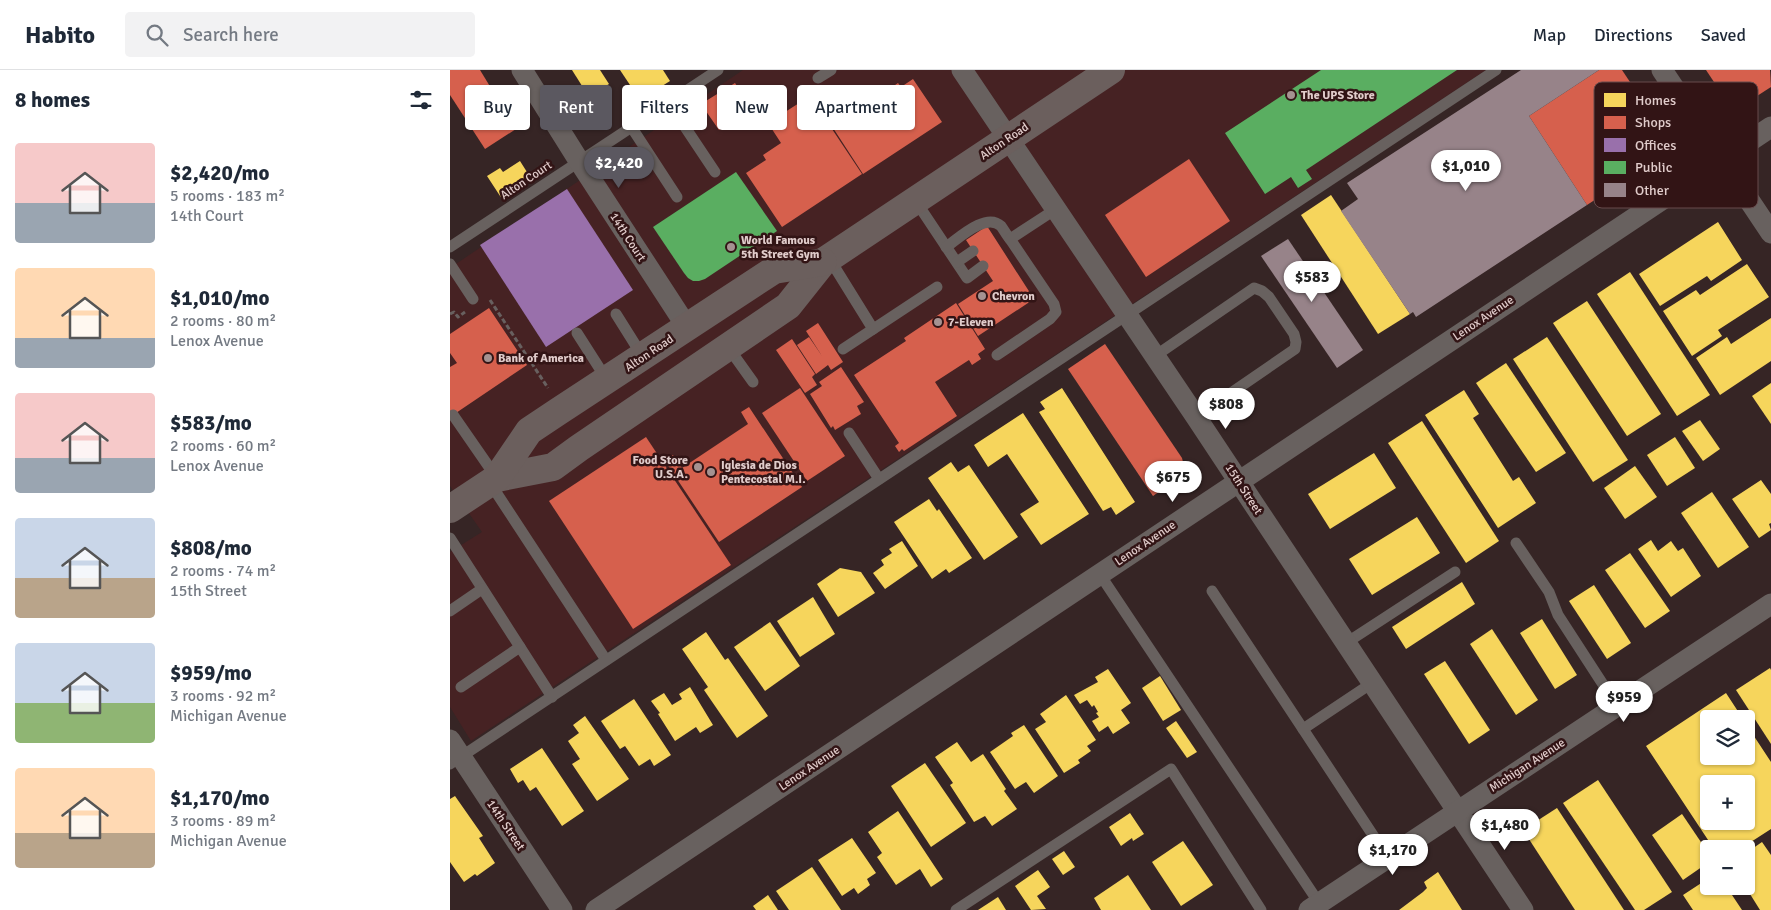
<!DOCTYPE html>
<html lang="en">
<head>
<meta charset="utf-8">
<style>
  :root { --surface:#fff; --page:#f2f2f3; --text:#1f2937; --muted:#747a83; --line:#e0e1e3; --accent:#5b5860 }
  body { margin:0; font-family:Signika,sans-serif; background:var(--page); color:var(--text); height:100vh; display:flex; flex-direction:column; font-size:19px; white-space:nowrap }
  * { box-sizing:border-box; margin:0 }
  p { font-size:16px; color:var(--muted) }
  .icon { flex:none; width:28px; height:28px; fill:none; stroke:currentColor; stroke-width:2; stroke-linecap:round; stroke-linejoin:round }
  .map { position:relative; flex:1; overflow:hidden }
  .sheet { display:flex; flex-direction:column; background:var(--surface); width:450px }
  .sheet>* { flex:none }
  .banner { position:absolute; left:15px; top:15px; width:475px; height:45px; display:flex; gap:10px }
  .tools { position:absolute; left:1250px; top:640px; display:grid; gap:10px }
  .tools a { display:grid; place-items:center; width:55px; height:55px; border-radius:5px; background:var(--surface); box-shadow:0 1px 4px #0004; font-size:25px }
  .price { position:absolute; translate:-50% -42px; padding:0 11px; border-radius:18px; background:#fff; color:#222; font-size:16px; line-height:32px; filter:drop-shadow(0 1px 2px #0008) }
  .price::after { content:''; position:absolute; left:50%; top:30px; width:15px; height:11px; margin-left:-8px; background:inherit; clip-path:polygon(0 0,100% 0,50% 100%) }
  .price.on { background:var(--accent); color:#fff }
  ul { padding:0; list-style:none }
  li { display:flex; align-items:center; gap:15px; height:125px; padding:0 15px }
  li span { display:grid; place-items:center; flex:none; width:140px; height:100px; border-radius:5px; color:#555 }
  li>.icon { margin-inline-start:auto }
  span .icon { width:60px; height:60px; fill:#fffc; stroke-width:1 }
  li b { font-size:21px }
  h2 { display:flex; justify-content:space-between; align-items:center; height:60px; padding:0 15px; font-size:21px }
  .tag { padding:0 18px; border-radius:5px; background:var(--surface); box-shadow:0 1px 4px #0004; font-size:18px; line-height:45px }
  .tag.on { background:var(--accent); color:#fff }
  header { display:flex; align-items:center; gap:30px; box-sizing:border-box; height:70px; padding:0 25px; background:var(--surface); border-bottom:1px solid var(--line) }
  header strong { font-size:24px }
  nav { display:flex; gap:28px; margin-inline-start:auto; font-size:18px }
  .search { width:350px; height:45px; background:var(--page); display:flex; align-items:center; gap:12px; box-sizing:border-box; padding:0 18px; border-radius:5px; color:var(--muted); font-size:19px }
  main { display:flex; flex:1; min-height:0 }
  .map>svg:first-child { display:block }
  .built { fill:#462223 }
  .homes { fill:#f6d55c; fill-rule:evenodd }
  .shops { fill:#d6604d }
  .offices { fill:#9970ab }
  .public { fill:#5aae61 }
  .building { fill:#978389 }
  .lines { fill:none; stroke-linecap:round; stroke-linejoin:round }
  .path { stroke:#68605f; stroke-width:3; stroke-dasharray:5 2.5; stroke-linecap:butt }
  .service { stroke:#68615f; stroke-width:11 }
  .minor { stroke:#68615f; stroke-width:21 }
  .trunk { stroke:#6b5f5d; stroke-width:28 }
  .poi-dot { fill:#a59291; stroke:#321415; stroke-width:2 }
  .labels { text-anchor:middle; stroke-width:5; stroke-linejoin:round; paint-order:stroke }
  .poi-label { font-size:12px; font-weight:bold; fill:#e1cccb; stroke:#321415; text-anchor:start }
  .street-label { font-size:12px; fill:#e1cccb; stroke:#321415 }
  .key { fill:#321415; stroke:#674b4c; stroke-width:1 }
  .key-label { font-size:14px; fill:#e1cccb }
</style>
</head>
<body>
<header>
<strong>Habito</strong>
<div class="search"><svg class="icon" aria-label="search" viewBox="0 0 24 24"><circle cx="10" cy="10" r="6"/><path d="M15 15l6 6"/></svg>Search here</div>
<nav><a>Map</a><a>Directions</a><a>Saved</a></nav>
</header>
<main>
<section class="sheet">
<h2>8 homes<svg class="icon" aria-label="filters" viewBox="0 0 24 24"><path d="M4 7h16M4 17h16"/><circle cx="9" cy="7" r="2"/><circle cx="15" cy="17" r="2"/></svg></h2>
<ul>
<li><span style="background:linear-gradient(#f6c9c9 60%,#9aa5b1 0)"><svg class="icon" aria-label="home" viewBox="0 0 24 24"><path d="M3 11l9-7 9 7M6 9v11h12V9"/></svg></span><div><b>$2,420/mo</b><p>5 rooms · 183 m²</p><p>14th Court</p></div></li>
<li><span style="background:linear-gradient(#ffd9b3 70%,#9aa5b1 0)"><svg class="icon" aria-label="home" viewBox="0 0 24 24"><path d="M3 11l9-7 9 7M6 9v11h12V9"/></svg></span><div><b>$1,010/mo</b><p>2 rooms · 80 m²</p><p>Lenox Avenue</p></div></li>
<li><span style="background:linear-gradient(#f6c9c9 65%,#9aa5b1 0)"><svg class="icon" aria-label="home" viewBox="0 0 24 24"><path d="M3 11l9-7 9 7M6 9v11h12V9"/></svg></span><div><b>$583/mo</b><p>2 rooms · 60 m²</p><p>Lenox Avenue</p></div></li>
<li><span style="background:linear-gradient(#c9d6e8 60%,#b9a48a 0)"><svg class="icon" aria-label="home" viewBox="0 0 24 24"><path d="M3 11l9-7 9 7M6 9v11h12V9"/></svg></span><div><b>$808/mo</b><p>2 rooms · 74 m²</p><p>15th Street</p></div></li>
<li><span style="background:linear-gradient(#c9d6e8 60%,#8fb573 0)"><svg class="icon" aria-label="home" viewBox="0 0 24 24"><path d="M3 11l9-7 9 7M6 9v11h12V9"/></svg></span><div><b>$959/mo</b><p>3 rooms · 92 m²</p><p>Michigan Avenue</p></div></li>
<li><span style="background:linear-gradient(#ffd9b3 65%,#b9a48a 0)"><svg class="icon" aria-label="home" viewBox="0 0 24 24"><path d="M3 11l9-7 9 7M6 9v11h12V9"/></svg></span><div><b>$1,170/mo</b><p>3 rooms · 89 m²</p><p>Michigan Avenue</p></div></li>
</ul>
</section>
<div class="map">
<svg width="1321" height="840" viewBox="0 0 1321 840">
  <rect width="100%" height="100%" fill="#362525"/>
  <!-- built -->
  <path class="built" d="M293,0H1036L21,671L0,637V482L32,462L0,416V198Z"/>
  <!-- homes -->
  <g class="homes">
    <path d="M122,0H150L159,14L139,27Z"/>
    <path d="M170,0H213L220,11L190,30Z"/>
    <path d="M70,91L82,110L52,129L37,106L50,98L53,102Z"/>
    <path d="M881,125L960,244L928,264L851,145Z"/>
    <path d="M1268,152L1292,190L1261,211L1257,206L1210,236L1189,204Z"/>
    <path d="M1297,194L1319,227L1268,260L1272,266L1242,286L1213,241L1246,220L1250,225Z"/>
    <path d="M1180,202L1260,325L1227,346L1147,224Z"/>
    <path d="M1137,231L1211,344L1177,366L1103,253Z"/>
    <path d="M1321,248V291L1270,325L1246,288L1277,267L1281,274Z"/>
    <path d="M1097,267L1178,390L1143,412L1063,289Z"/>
    <path d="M1056,293L1116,383L1086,402L1026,313Z"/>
    <path d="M1321,313V354L1302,326Z"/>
    <path d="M612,318L685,432L666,445L661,437L653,441L589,342L595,339L590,332Z"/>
    <path d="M1014,320L1029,344L1023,348L1063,411L1069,407L1086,433L1048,458L975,345Z"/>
    <path d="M573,343L639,444L591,475L570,444L589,432L557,384L538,397L524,375Z"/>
    <path d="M1250,350L1270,379L1253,391L1232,361Z"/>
    <path d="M972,351L1049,471L1016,493L938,373Z"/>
    <path d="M1225,367L1245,398L1217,416L1197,385Z"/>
    <path d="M924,383L946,418L880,459L858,424Z"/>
    <path d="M501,392L508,402L519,395L568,467L534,490L478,408Z"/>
    <path d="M1185,396L1207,427L1175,449L1154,418Z"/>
    <path d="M1311,410L1321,424V453L1319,454L1321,460L1309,468L1282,429Z"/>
    <path d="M1262,422L1299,477L1268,498L1231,443Z"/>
    <path d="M479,429L487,441L489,439L522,488L499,503L496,499L482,509L444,452Z"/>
    <path d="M967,447L990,483L922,525L899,489Z"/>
    <path d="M1201,470L1208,481L1221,471L1228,481L1233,478L1251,506L1221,527L1188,479Z"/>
    <path d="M452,471L468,496L435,519L423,503L434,495L431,490L442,483L439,479Z"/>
    <path d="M1180,483L1220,541L1195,558L1155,500Z"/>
    <path d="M390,498L411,502L425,523L388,547L367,514Z"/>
    <path d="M1012,512L1025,534L956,579L942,557Z"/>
    <path d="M1144,515L1181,573L1157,589L1119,531Z"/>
    <path d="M363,527L385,564L350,587L327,551Z"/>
    <path d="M1092,549L1127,605L1105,619L1070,563Z"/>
    <path d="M320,552L350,596L315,621L284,577Z"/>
    <path d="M1042,559L1088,630L1066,645L1020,574Z"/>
    <path d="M256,562L275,590L278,588L318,646L287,668L254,620L258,617L232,579Z"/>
    <path d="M995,591L1040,660L1019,674L974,604Z"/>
    <path d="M1320,598L1321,600V674L1286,620Z"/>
    <path d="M658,599L681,633L671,640L680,653L663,664L658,656L649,662L642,651L649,647L646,643L648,642L644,635L642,637L637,630L630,634L624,625L648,612L645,607Z"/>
    <path d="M710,606L731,640L713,651L692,618Z"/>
    <path d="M240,617L263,655L250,663L246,657L225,671L208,644L210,643L201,631L214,623L222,635L232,629L229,624Z"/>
    <path d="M1276,623L1293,649H1259V686H1296V654L1321,692V759L1290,779H1264L1196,676ZM1259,714H1296V751H1259Z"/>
    <path d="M616,625L646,670L637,676L641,681L628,690L630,693L614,703L585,659L596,652L590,644Z"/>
    <path d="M184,629L221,685L204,696L200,689L189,696L175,676L170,679L151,651Z"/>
    <path d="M135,646L179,709L147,731L122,694L130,689L118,671L129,663L123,655Z"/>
    <path d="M726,651L747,682L737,688L716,658Z"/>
    <path d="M574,655L608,706L584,723L576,712L565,719L540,682L563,666L561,663Z"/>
    <path d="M507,672L521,692L533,684L556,719L554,721L567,739L542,756L535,746L524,752L500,715L503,713L485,687Z"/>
    <path d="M92,678L134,741L112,756L86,717L80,721L73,710L68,713L60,699Z"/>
    <path d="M475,693L516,753L481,777L441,716Z"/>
    <path d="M1148,710L1222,822L1194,840H1185L1113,733Z"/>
    <path d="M5,726L33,766L29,768L45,793L27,806L25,804L14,812L0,792V729Z"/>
    <path d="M1107,738L1174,840H1125L1073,760Z"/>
    <path d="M448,741L493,809L481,817L470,799L446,815L427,787L432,783L418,762Z"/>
    <path d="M680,743L694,764L683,771L682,768L671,776L659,757Z"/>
    <path d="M1232,744L1259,784V792L1233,810L1202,765Z"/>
    <path d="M402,768L426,803L417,809L420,815L408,824L404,818L392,826L368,790Z"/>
    <path d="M733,771L763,815L731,836L702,792Z"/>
    <path d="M1312,772L1321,785V840H1310L1295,816H1296V783Z"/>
    <path d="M614,781L625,797L613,805L602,789Z"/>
    <path d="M362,797L391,840H339L326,821Z"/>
    <path d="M588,800L600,817L587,826L596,839L581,840L565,816Z"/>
    <path d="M988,802L1012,840H949L973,822L977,818L974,812Z"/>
    <path d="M678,805L701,840H651L644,828Z"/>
    <path d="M1259,808V816H1276L1292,840H1243L1233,825Z"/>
    <path d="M318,825L328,840H306L303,836Z"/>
    <path d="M548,827L556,840H528Z"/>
  </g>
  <!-- shops -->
  <g class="shops">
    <path d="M0,0H30L66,59L35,79L0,25Z"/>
    <path d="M1149,0H1172L1216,66L1217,72L1213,85L1137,135L1079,46Z"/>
    <path d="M1256,0H1320L1321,17L1293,35H1283L1276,30Z"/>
    <path d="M463,9L492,52L413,104L372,41L379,37L404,43L448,13L451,17Z"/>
    <path d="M285,13L295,29L286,35L293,45L269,60L251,34Z"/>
    <path d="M360,26L412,104L332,157L296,103L316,90L313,85L331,73L318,53Z"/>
    <path d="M739,89L780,151L696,207L655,145Z"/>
    <path d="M537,156L584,229L528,266L508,234L543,211L516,170Z"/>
    <path d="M506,233L535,279L528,284L531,289L522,295L519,290L485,312L507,346L454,381L452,379L449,382L445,376L449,373L404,305L456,271L454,268Z"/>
    <path d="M39,238L77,295L0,347V297L7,293L0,283V264Z"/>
    <path d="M368,253L393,292L381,300L378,295L366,304L347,275L359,267L372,286L356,261Z"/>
    <path d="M342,269L365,304L362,307L367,315L355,323L326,280Z"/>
    <path d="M655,274L732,388L734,396L733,402L730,407L703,426L618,299Z"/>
    <path d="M391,297L414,332L407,336L411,344L385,360L383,356L381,358L360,324L372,316L369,312Z"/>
    <path d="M350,318L395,386L357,411L312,343Z"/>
    <path d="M299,337L352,417L269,472L215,391L223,385L232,398L298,354L291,342Z"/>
    <path d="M196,367L281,495L183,559L99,431Z"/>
  </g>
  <!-- offices -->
  <path class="offices" d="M117,119L183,220L96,277L30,175Z"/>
  <!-- public -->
  <g class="public">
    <path d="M871,0H1007L856,100L862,109L848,118L841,107L815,124L775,63Z"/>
    <path d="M286,102L327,161L255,209L249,211H243L238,208L234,203L203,157Z"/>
  </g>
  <!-- building -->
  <g class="building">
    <path d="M1071,0H1149L1079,46L1137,135L966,247L963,242L960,244L891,141L908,129L897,113Z"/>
    <path d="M838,169L913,280L887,298L811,186Z"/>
  </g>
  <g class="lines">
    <!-- path -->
    <g class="path">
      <path d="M40,230L98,318"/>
      <path d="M0,244L4,242L8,247L15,242"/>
    </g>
    <!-- service -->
    <g class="service">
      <path d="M368,8L381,0"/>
      <path d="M219,33L265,102"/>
      <path d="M182,58L227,127"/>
      <path d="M465,130L517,208L533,196"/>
      <path d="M0,177L268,0"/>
      <path d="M496,177C509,168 536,142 551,156C554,160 557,166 560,169"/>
      <path d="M379,188L423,259"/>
      <path d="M507,192L523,181"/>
      <path d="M0,194L23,229"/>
      <path d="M166,244L193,287"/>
      <path d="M127,263L157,310"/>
      <path d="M278,277L303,312"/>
      <path d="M393,279L487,217"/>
      <path d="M547,285L600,249L606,242L604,234L560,169L606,139"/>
      <path d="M705,286L804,218L812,221L819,227L844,264L846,272L845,279L746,347"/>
      <path d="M3,345L46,407"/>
      <path d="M399,363L429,409"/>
      <path d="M40,413L156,590"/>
      <path d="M0,468L102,627"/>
      <path d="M1066,473L1099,522L1108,545L1167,636"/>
      <path d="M649,503L869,833"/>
      <path d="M762,521L853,659"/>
      <path d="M0,541L32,519"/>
      <path d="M896,573L1005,502"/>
      <path d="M922,613L853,659L938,788"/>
      <path d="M11,617L70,577"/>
      <path d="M0,694L1046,0"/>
      <path d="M506,840L721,699L811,840"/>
    </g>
    <!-- minor -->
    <g class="minor">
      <path d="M72,0L129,91L237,257"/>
      <path d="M512,0L746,347L1073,840"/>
      <path d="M1212,0L1321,163"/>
      <path d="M0,670L112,840"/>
      <path d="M146,840L1321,57"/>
      <path d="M859,840L1321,534"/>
    </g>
    <!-- trunk -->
    <g class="trunk">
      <path d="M47,408L103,397L129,378L338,236L373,192L661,0"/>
      <path d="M0,439L47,408L79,361L109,341L324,200L373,192"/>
    </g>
  </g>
  <!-- markers -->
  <g class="poi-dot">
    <circle cx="841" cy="25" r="5"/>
    <circle cx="281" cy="177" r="5"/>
    <circle cx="532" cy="226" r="5"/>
    <circle cx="488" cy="252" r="5"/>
    <circle cx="38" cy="288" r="5"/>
    <circle cx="248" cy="397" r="5"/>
    <circle cx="261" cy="402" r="5"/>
  </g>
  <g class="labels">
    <!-- poi labels -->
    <g class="poi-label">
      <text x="851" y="29">The UPS Store</text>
      <text x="291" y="174">World Famous<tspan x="291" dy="14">5th Street Gym</tspan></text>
      <text x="542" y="230">Chevron</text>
      <text x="498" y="256">7-Eleven</text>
      <text x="48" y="292">Bank of America</text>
      <text x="238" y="394" text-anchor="end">Food Store<tspan x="238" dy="14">U.S.A.</tspan></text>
      <text x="271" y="399">Iglesia de Dios<tspan x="271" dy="14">Pentecostal M.I.</tspan></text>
    </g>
    <!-- street labels -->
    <g class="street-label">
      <text transform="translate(554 71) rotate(-34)" y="4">Alton Road</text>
      <text transform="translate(76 110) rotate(-34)" y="4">Alton Court</text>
      <text transform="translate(178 167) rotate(57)" y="4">14th Court</text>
      <text transform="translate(1033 248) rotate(-34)" y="4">Lenox Avenue</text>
      <text transform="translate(199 283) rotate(-34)" y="4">Alton Road</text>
      <text transform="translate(794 419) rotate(57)" y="4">15th Street</text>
      <text transform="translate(695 473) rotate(-34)" y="4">Lenox Avenue</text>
      <text transform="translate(1077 695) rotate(-33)" y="4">Michigan Avenue</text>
      <text transform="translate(359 698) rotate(-34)" y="4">Lenox Avenue</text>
      <text transform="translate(56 755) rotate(56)" y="4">14th Street</text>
    </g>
  </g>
  <!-- legend -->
  <rect x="1144" y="12" width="164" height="126" rx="8" class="key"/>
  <rect x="1154" y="23" width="22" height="14" fill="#f6d55c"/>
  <rect x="1154" y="46" width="22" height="13" fill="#d6604d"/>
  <rect x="1154" y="68" width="22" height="14" fill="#9970ab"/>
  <rect x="1154" y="91" width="22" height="13" fill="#5aae61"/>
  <rect x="1154" y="113" width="22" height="14" fill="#978389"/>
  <g class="key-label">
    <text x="1185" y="35">Homes</text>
    <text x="1185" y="57">Shops</text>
    <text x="1185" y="80">Offices</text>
    <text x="1185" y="102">Public</text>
    <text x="1185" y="125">Other</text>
  </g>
</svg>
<div class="tools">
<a><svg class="icon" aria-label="layers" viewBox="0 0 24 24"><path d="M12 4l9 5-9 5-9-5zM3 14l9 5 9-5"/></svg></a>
<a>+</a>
<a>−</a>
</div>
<b class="price on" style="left:169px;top:119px">$2,420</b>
<b class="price" style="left:1016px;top:122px">$1,010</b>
<b class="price" style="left:862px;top:233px">$583</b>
<b class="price" style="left:776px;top:360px">$808</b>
<b class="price" style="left:723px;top:433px">$675</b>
<b class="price" style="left:1174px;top:653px">$959</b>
<b class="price" style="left:1055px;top:781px">$1,480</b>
<b class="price" style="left:943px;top:806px">$1,170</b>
<div class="banner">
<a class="tag">Buy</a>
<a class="tag on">Rent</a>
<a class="tag">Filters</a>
<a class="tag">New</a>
<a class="tag">Apartment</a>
</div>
</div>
</main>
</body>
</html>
